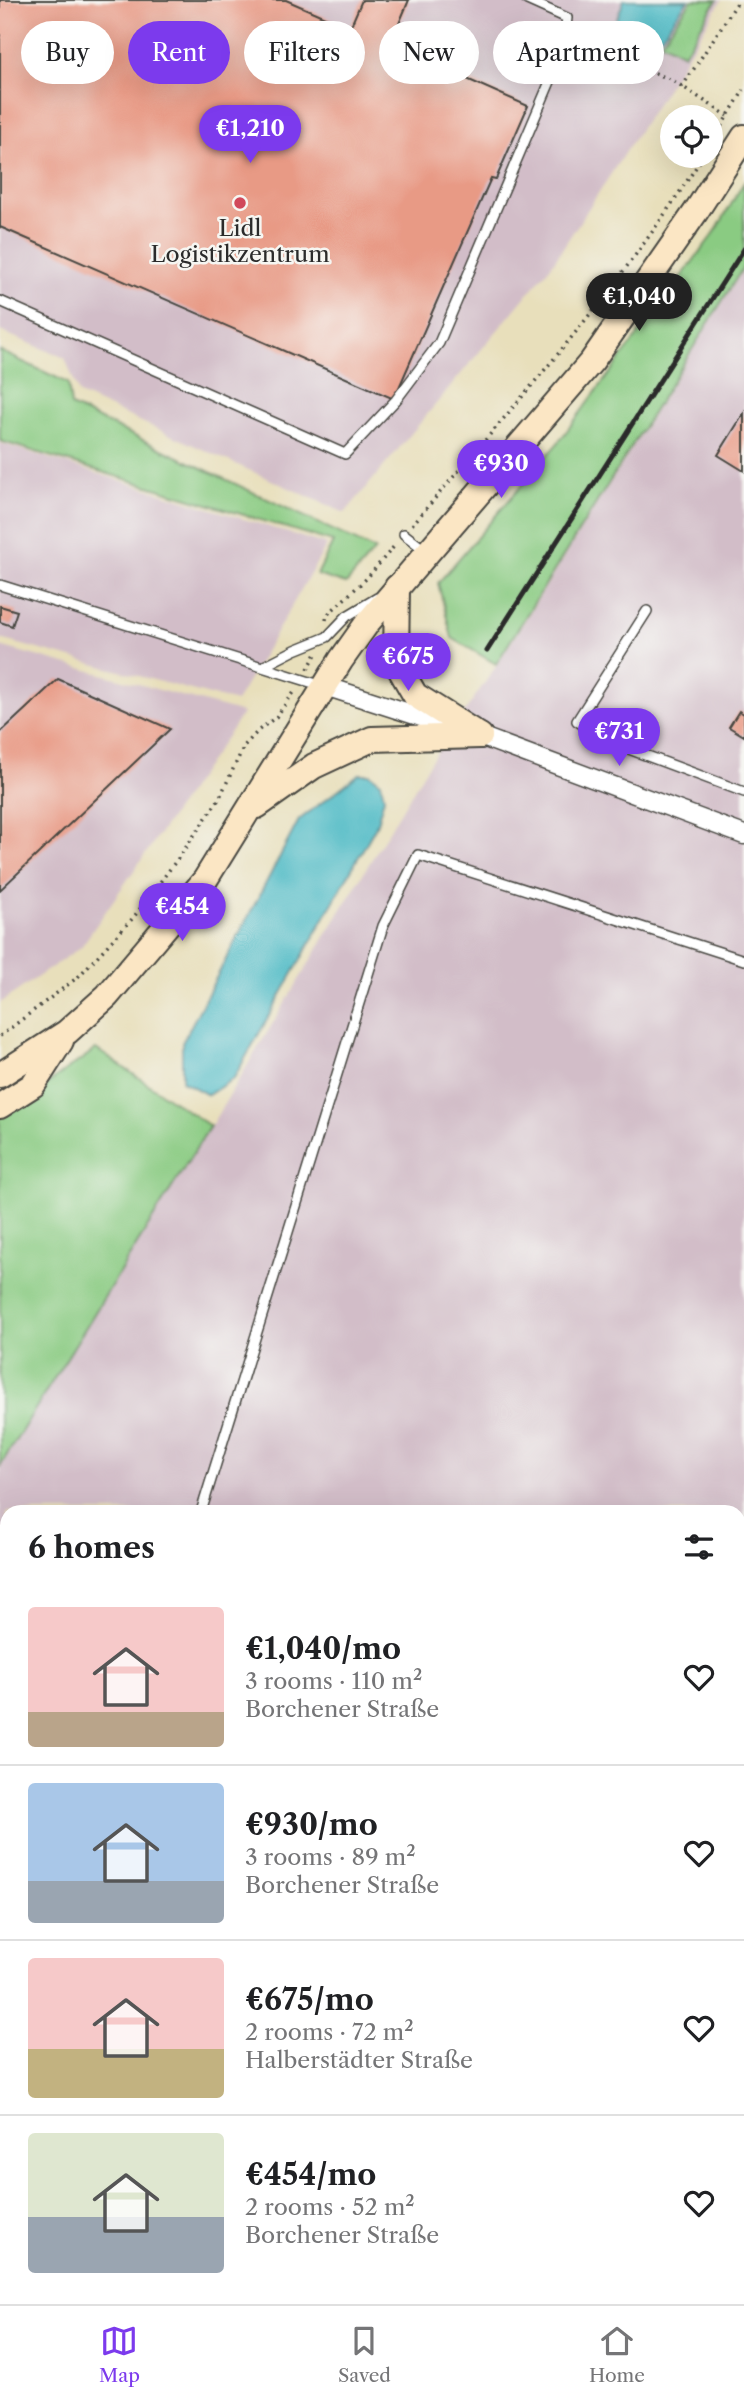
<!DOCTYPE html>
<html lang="en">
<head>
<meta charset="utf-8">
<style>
  :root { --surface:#fff; --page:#f6f6f6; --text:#202124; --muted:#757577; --line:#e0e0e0; --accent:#7c3aed }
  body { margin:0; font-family:"Libre Caslon Text",serif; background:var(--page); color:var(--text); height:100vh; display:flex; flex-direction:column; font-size:26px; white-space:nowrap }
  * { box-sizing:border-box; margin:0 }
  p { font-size:23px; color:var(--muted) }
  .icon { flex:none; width:38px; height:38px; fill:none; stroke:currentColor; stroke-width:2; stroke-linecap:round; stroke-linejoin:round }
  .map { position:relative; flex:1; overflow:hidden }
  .panel { position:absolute; left:0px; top:1505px; width:746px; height:800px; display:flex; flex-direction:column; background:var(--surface); border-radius:21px 21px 0 0; box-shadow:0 7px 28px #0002 }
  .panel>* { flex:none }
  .banner { position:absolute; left:21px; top:21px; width:704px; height:63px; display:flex; gap:14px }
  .buttons { position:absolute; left:660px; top:105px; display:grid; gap:14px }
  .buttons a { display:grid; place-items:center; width:63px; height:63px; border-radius:50%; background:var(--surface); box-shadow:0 7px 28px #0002; font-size:35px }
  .price { position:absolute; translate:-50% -60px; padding:0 16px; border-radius:24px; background:var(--accent); color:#fff; font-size:23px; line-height:46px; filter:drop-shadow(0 2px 4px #0008) }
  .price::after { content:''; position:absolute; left:50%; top:42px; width:21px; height:16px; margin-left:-10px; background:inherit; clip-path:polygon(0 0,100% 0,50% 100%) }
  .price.current { background:#222; color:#fff }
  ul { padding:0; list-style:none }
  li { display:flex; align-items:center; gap:21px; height:175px; padding:0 28px }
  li+li { border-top:2px solid var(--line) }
  li span { display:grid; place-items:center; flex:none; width:196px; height:140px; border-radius:7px; color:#555 }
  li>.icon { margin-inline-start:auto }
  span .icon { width:84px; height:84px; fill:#fffc; stroke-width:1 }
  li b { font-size:30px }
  h2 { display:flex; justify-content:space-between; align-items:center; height:84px; padding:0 28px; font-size:30px }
  .pill { padding:0 24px; border-radius:32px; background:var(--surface); box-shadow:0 7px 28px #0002; font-size:24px; line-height:63px }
  .pill.current { background:var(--accent); color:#fff }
  .dock { display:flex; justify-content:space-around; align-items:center; height:98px; border-top:2px solid var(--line); background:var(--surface); font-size:19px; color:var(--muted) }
  .dock a { display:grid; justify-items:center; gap:4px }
  .dock .current { color:var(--accent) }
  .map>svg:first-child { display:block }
  .industrial { fill:#d2bdc8 }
  .green { fill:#8acb82; stroke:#5a7b56; stroke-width:2 }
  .forest { fill:#6faf70; stroke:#4d6d4e; stroke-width:2 }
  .water { fill:#4bb9c4; stroke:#3b7278; stroke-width:2 }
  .building { fill:#e89a85 }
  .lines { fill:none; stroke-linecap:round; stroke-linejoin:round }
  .lane-casing { stroke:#474641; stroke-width:12 }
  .street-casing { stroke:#474641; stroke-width:21 }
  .secondary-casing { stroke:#474641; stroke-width:28 }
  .path { stroke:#474641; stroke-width:3.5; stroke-dasharray:2 5; stroke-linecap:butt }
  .lane { stroke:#fff; stroke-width:9 }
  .street { stroke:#fff; stroke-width:18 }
  .secondary { stroke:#fbe6c4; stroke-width:24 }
  .rail { stroke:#2b2b2b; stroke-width:5 }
  .poi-dot { fill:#d1495b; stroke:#f6f6f2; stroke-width:2.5 }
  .labels { text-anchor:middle; stroke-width:5; stroke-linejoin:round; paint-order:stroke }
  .poi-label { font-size:23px; fill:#2b2b2b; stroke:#f6f6f2 }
</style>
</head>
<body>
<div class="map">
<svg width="744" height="2304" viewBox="0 0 744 2304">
  <rect width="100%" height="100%" fill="#f6f6f2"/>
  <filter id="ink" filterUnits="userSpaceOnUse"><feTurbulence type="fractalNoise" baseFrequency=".0143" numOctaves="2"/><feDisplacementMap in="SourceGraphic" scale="14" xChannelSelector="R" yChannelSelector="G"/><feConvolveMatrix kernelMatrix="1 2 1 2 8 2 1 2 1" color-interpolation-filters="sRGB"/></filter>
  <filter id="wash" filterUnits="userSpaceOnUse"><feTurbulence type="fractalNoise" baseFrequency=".00686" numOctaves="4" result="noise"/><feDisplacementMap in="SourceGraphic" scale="28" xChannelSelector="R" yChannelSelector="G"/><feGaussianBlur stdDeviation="1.57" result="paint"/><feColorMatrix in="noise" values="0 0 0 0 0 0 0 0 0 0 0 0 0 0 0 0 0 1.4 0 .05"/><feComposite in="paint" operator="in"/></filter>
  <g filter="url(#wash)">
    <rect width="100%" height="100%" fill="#e8dfbb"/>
    <!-- industrial -->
    <g class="industrial">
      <path d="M0,0H722L672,80L551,266L345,513L79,394L65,358L0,331Z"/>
      <path d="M744,268V2304H654L636,2298H738V1512H7V1542L0,1540V1467L212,1124L434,756L497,665Z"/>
      <path d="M0,443L327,545L236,702L0,639Z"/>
      <path d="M0,646L243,713L81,947L0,1003Z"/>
    </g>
    <!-- green -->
    <g class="green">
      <path d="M692,0H717L684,54L661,42Z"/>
      <path d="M744,182V266L496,664L452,638L438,583L557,444L717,229Z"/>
      <path d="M0,351L68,383L71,406L375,550L346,584L317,575L333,542L0,441Z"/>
      <path d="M96,1049L210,1126L0,1466V1118Z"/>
      <path d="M744,1921V2121L738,2119V1922Z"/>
    </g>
    <!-- forest -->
    <path class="forest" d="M115,2298H635L653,2304H114Z"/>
    <!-- water -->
    <g class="water">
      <path d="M624,0H688L654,46L614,26Z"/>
      <path d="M359,774H370L381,782L384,798L376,826L234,1078L208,1095L182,1081V1043L299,820Z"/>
    </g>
    <g id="blocks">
      <!-- building -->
      <g class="building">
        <path d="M0,0H286L350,28L362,0H409L390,45L528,106L496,179L491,178L394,399L0,227Z"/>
        <path d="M744,413V471L718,455Z"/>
        <path d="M0,606L17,611L12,626L0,622Z"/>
        <path d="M58,679L170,729L0,890V733Z"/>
        <path d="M739,711L744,714V736L729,727Z"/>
        <path d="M738,1846L744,1847V1900L738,1899Z"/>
      </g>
    </g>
  </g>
  <g filter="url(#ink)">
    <use href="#blocks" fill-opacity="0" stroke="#474641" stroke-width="2"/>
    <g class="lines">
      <!-- lane casing -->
      <g class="lane-casing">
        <g id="lane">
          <path d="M0,301L345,454L396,400L439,343L563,51L567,18L527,0"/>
          <path d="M404,534L426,551"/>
          <path d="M0,585L323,686"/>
          <path d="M647,611L577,721L610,742L744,792"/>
          <path d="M264,666L295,650L327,637L347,616L377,598"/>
          <path d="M201,1512L383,926L418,855L744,960"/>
          <path d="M738,1798L744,1781"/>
          <path d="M738,1827L744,1829"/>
          <path d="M738,1906L744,1907"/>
          <path d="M232,2298L238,2304"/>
          <path d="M104,2304V2298"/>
        </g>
      </g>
      <!-- street casing -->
      <g class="street-casing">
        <g id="street">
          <path d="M325,686L480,736L744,835"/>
          <path d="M0,1556L7,1558"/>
          <path d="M738,1779L744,1781"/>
        </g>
      </g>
      <!-- secondary casing -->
      <g class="secondary-casing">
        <g id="secondary">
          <path d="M397,587L396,662L415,695L480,736"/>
          <path d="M257,806L314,766L372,739L480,736"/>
          <path d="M0,1075L67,1032L107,996L205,880L341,660L368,622L592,361L695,213L744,137"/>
          <path d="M0,1106L33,1085L61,1041"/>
        </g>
      </g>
      <!-- path -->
      <g class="path">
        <path d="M577,41L672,80L728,116"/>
        <path d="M682,87L739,0"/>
        <path d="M710,144L744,90"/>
        <path d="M412,525C514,406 620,289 703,156"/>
        <path d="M326,620L327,615L367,578L396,544"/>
        <path d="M308,669L316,654"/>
        <path d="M0,1036L78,977L133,918L182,853L219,799L244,746L259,730L276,717L295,691"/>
      </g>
      <!-- lane -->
      <use href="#lane" class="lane"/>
      <!-- street -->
      <use href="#street" class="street"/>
      <!-- secondary -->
      <use href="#secondary" class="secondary"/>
      <!-- rail -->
      <path class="rail" d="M487,651L744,249"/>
    </g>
  </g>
  <!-- markers -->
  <circle class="poi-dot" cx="240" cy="203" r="7"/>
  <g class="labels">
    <!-- poi labels -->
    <g class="poi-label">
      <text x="240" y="236">Lidl<tspan x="240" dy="26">Logistikzentrum</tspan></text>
    </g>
  </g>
</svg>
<div class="buttons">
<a><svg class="icon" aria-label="locate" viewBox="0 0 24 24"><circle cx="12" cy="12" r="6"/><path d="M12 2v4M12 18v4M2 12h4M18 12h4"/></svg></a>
</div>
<b class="price" style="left:250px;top:165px">€1,210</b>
<b class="price current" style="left:639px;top:333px">€1,040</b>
<b class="price" style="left:501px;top:500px">€930</b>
<b class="price" style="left:408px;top:693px">€675</b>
<b class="price" style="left:619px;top:768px">€731</b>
<b class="price" style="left:182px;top:943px">€454</b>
<div class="banner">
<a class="pill">Buy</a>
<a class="pill current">Rent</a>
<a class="pill">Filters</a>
<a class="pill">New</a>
<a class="pill">Apartment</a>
</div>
<section class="panel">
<h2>6 homes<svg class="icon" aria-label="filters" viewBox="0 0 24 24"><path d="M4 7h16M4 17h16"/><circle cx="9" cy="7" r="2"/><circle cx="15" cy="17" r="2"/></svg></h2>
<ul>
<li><span style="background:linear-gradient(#f6c9c9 75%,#b9a48a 0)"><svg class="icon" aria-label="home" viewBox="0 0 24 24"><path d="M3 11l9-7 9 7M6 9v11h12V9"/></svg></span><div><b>€1,040/mo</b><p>3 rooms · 110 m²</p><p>Borchener Straße</p></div><svg class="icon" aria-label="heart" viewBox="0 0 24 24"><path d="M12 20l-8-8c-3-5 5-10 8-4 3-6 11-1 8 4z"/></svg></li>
<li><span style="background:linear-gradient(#a9c7e8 70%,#9aa5b1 0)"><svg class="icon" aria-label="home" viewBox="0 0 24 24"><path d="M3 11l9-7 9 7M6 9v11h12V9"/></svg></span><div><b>€930/mo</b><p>3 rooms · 89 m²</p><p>Borchener Straße</p></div><svg class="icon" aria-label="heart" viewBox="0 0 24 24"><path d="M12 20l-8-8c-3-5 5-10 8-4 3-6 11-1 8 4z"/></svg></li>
<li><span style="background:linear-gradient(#f6c9c9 65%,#c2b280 0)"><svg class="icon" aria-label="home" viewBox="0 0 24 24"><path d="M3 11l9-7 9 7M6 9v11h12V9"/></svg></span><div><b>€675/mo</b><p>2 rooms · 72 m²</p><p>Halberstädter Straße</p></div><svg class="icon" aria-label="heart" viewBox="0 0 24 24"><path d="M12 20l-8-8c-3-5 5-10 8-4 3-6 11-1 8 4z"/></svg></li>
<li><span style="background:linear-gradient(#dfe7d0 60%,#9aa5b1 0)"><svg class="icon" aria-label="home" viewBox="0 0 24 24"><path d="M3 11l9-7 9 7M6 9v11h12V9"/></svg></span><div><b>€454/mo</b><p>2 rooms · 52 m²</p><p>Borchener Straße</p></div><svg class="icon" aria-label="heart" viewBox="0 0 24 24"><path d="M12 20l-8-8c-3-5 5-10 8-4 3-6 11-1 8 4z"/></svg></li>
</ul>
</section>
</div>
<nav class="dock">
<a class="current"><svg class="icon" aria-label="map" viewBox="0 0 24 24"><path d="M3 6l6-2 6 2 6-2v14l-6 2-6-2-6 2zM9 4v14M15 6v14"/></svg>Map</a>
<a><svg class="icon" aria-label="saved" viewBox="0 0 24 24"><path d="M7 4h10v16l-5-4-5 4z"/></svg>Saved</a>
<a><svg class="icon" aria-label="home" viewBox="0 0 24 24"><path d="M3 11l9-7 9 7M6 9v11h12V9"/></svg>Home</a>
</nav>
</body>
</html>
